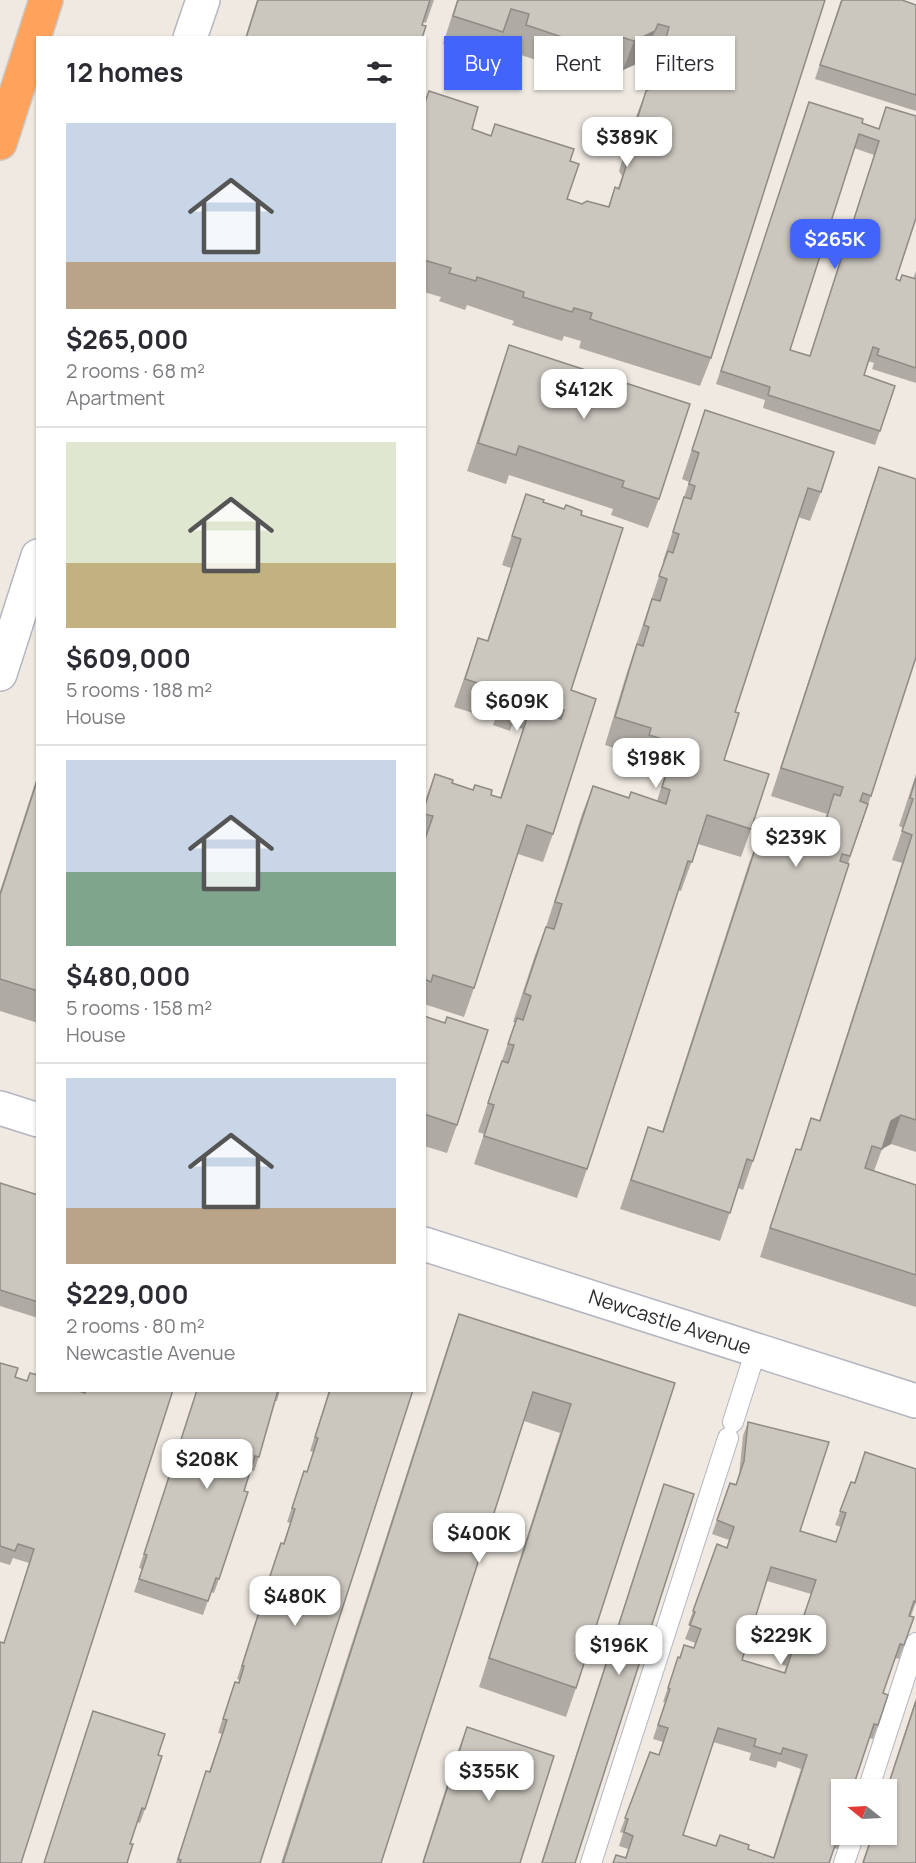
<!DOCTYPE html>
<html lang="en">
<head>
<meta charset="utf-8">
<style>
  :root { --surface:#fff; --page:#f7f7f7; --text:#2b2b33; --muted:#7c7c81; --line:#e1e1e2; --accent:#4264fb }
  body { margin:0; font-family:Manrope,sans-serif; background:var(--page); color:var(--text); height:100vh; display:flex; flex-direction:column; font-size:22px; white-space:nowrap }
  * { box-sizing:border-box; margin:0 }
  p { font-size:20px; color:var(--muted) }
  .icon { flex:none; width:33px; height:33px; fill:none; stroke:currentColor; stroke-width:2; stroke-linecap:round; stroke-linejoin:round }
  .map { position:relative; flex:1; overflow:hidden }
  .sheet { position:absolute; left:36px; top:36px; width:390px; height:1356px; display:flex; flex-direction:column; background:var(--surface); border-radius:0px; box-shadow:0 2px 4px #0004 }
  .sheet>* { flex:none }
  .top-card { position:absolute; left:444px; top:36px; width:381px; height:54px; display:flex; gap:12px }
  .needle { width:39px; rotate:288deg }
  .fabs { position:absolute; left:831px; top:1779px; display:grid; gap:12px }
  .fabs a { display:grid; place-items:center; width:66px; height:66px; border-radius:0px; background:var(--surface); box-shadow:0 2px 4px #0004; font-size:30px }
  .price { position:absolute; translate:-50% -51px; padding:0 14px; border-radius:12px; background:#fff; color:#222; font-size:20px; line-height:39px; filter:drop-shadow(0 2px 3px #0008) }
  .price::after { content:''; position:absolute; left:50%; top:36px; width:18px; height:14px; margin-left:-9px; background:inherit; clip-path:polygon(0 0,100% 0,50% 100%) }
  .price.selected { background:var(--accent); color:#fff }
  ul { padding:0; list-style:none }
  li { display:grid; align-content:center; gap:12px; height:318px; padding:0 30px }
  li+li { border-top:2px solid var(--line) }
  li span { display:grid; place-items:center; height:186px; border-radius:0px; color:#555 }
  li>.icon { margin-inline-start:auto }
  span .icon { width:108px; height:108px; fill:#fffc; stroke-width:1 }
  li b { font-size:26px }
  h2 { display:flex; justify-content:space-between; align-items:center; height:72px; padding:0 30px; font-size:26px }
  .pill { padding:0 21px; border-radius:0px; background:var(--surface); box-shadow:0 2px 4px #0004; font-size:21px; line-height:54px }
  .pill.selected { background:var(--accent); color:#fff }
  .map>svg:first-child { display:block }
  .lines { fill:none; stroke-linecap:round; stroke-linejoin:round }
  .service-casing { stroke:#b4b7c1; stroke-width:22 }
  .minor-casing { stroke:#b4b7c1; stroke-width:36 }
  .motorway-casing { stroke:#c9c9c9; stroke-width:36 }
  .service { stroke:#fff; stroke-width:20 }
  .minor { stroke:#fff; stroke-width:33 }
  .motorway { stroke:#ffa35c; stroke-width:33 }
  .wall { fill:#afaba4; fill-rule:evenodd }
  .shaded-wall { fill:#8e8b86 }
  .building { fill:#cbc7bf; stroke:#8e8b86; stroke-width:1.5; fill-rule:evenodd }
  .labels { text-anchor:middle; stroke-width:4.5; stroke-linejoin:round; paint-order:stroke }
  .street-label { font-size:20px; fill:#2e2e2e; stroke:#fff }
</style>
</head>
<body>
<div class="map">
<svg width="916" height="1863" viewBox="0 0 916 1863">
  <rect width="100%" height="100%" fill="#efe9e1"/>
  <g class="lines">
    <!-- service casing -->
    <g class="service-casing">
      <g id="service">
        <path d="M733,1422L756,1350"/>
        <path d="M868,1790L916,1643"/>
        <path d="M591,1863L728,1438"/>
        <path d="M844,1863L854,1834"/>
      </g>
    </g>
    <!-- minor casing -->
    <g class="minor-casing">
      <g id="minor">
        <path d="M190,38L203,0"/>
        <path d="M0,674L38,556"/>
        <path d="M0,1108L38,1120"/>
        <path d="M424,1244L916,1401"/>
      </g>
    </g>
    <!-- motorway casing -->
    <g class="motorway-casing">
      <path id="motorway" d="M0,143L46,0"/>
    </g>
    <!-- service -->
    <use href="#service" class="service"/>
    <!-- minor -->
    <use href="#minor" class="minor"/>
    <!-- motorway -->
    <use href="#motorway" class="motorway"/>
  </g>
  <!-- wall -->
  <g class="wall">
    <path d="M257,0H434L426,23L423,22L422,25V38H245Z"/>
    <path d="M457,0H825L711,358L700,386L579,348L581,341L564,336L562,341L512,325L514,321L467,305L465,310L439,301L441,297L424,292V103L429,91L472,129L570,161L567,199L582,204L608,207L615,187L618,188L622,176L619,171L635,119L646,91L650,89L658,56L647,53L645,60L623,70L611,66L609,72L601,69L597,80L515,53L518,43L501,37L493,61L443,44Z"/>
    <path d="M841,0H902L916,5V111L815,79Z"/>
    <path d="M809,102L862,123L879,129L886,107L896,279L900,281L913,279L916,271V383L872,369L874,363L868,361L864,375L880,431L875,445L763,408L765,400L716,384ZM854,148L874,155L810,356L790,350Z"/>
    <path d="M509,345L659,499L648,528L611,515L613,509L509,475L506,484L467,471L499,374Z"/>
    <path d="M705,410L821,492L810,521L798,517L735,712L724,760L751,829L741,857L698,844L681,891L678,890L587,1169L577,1198L474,1164L484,1134L478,1132L515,1022H513L535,955L546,927L582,814L593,786L629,797L657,801L666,772L639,763L641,757L605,745L627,672L664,561H663L689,482L682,479Z"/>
    <path d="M879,467L871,796L848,864L753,1161L743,1190L738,1188L720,1241L620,1209L648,1127L662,1132L749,863L760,834L814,852L827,814L771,796L869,495Z"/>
    <path d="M526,494L543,502L581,515L571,690L553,834L543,862L518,854L474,988L464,1017L424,1004V803L435,774L452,783L500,798L523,729L512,725L510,731L493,725L495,720L454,707L478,638L487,641L511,568L502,565Z"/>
    <path d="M38,774V1023L0,1011V891Z"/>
    <path d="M916,774V1152L891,1144L882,1149L874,1171L916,1185V1307L760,1257L786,1177L796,1149L800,1150L811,1118L819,1121L902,863L892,860L903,828L899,826Z"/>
    <path d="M424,1016L457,1125L447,1153L424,1146Z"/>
    <path d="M0,1183L38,1195V1318L0,1306Z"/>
    <path d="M459,1314L675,1383L576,1688L566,1717L479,1687L560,1433L524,1421L381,1863H281L449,1342Z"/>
    <path d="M0,1363L15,1377L38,1390L84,1393L85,1390H173L21,1863L4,1643L29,1563L13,1558L10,1565L0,1562Z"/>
    <path d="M197,1390H280L277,1401H275L259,1457L254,1471L251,1470L244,1491L219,1579L214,1593L211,1592L203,1615L134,1592L142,1569L139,1568Z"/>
    <path d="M329,1390H413L260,1863H176L206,1771L209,1772L222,1734L218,1733L230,1696L235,1682L238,1683L239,1680L237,1679L254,1626L259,1612H261L262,1609L259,1608L276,1557L281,1543L283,1544L290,1523L287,1522L304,1471L307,1472L313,1452L310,1451Z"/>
    <path d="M748,1422L800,1531L836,1542L841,1527L835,1525L851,1482L854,1483L865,1452L916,1469V1602L911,1616L909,1615V1616L914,1617L899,1659L895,1658L883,1693L888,1695L873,1739L869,1738L842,1790L843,1834L838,1849L834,1848L829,1863L625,1858L628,1849L619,1846L623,1833L620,1832L650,1752L659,1755L663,1742L653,1739L665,1702H663L678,1657L679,1658L684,1645L694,1648L695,1643L685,1639L690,1626L688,1625L717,1544L726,1548L729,1540L712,1534L730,1483L736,1484L739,1475L743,1436ZM767,1581L811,1594L802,1621L796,1619L791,1632L780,1664L786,1666L784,1673L742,1660ZM713,1742L751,1753L749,1760L776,1768L778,1761L801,1769L773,1858L716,1846L683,1835Z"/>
    <path d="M664,1484L575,1863H541L659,1498Z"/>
    <path d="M916,1698V1863H862L872,1834H886V1790Z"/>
    <path d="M93,1711L158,1755L145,1809L140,1823L137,1822L130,1844L127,1863H44Z"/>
    <path d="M467,1727L520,1863H422L456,1756Z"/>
  </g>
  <!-- shaded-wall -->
  <g class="shaded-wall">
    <path d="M655,31L645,60L623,70L634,41Z"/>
    <path d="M901,1115L891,1144L882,1149L891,1121Z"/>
  </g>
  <!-- building -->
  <g class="building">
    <path d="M258,0H430L422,25L426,26L422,38H246Z"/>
    <path d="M458,0H825L711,358L590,319L592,313L574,308L572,312L523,297L524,292L477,277L476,281L449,273L451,268L424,260V105L429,91L478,107L472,129L491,136L495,124L574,149L570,161L579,164L567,199L582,204L587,201L609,207L615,187L619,189L632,147L630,142L646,91L653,87L669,27L658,24L655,31L634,41L621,37L620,43L611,40L607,52L526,25L529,14L511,9L503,32L453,16Z"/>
    <path d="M842,0H902L916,5V95L820,65Z"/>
    <path d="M809,102L863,119L862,123L879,129L886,107L916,116V218L896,279L900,281L902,275L916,279V368L877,355L879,349L873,347L864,375L895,386L880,431L768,395L770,387L721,371ZM859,134L879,141L810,356L790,350Z"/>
    <path d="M509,345L690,404L659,499L622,487L624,481L519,446L516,455L478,443Z"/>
    <path d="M705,410L834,452L821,492L808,488L735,712L739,713L724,760L769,774L751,829L707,815L692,862L688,861L587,1169L484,1136L494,1105L488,1103L502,1061L508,1063L514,1045L508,1044L517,1018L523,1020L531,996L524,993L546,927L554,929L562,904L555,902L593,786L629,798L631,792L666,804L670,790L662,787L672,756L678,758L682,745L649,735L651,728L615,717L637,644L643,646L649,627L644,625L652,599L660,601L667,579L659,576L668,551L673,553L679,534L673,532L684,497L691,499L695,486L689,484L699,453L692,450Z"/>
    <path d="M879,467L916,479V657L871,796L863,793L860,801L868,804L850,856L842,854L840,861L849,864L753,1161L747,1159L730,1213L631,1180L648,1127L663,1132L760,834L820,854L822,847L818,845L834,794L840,796L843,787L781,768Z"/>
    <path d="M526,494L544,500L543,502L564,509L566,505L582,511L581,515L623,528L571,690L596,699L553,834L527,825L474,988L433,975L431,982L424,979V842L433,816L424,814V809L435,774L453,780L452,783L473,790L475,785L492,790L491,795L501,798L530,709L561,719L564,710L522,697L521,702L503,697L505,692L465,679L478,638L488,641L521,539L512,536Z"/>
    <path d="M38,778V991L0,979V895Z"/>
    <path d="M916,778V1120L901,1115L891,1121L882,1149L872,1146L865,1168L916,1185V1275L770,1228L796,1149L801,1150L811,1118L820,1121L912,835L902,831L913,799L910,798Z"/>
    <path d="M424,1016L445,1023L447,1017L488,1030L457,1125L424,1114Z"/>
    <path d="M0,1183L38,1195V1302L0,1290Z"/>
    <path d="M459,1314L675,1383L576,1688L489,1658L571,1404L533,1392L381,1863H283Z"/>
    <path d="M0,1363L18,1368L15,1377L27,1381L30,1373L38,1375V1390H76L85,1393L86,1390H173L21,1863H0V1642L4,1643L34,1549L18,1544L15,1551L0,1546Z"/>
    <path d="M197,1390H278L259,1457L255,1456L244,1491L248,1492L219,1579L216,1578L208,1601L139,1579L147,1555L144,1554Z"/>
    <path d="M330,1390H413L260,1863H180L181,1860L178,1859L206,1771L210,1772L227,1720L223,1719L235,1682L239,1683L244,1666H242L259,1612L261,1613L267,1595L264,1594L281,1543L284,1544L295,1509L292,1508L304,1471L307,1472L318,1438L315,1437Z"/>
    <path d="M748,1422L829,1442L800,1531L836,1542L846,1513L840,1511L851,1482L855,1483L865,1452L916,1469V1602L914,1601L909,1616L914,1617L904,1645L900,1644L883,1693L888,1695L878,1725L874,1724L852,1790H842V1834H843V1835L839,1834L829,1863H613L616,1855L626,1858L633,1836L624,1832L628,1819L625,1818L650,1752L659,1755L668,1728L658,1725L670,1689L668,1688L678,1657L680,1658L684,1645L694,1648L701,1629L690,1625L695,1612L693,1611L717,1544L727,1548L734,1527L717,1520L730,1483L736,1485L744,1461ZM771,1567L816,1580L802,1621L796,1619L785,1650L792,1652L785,1673L742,1660ZM718,1728L756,1739L754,1746L781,1754L783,1748L807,1755L774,1858L748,1849L749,1845L720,1835L716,1846L683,1835Z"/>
    <path d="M664,1484L694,1494L575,1863H542Z"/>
    <path d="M916,1701V1863H863L873,1834H886V1792Z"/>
    <path d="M93,1711L165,1734L158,1755L162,1756L145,1809L142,1808L130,1844H133L127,1863H44Z"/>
    <path d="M467,1727L554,1756L520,1863H423Z"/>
  </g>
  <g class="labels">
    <!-- street labels -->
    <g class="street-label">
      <text transform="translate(670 1322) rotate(18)" y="7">Newcastle Avenue</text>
    </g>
  </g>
</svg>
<div class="fabs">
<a><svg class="needle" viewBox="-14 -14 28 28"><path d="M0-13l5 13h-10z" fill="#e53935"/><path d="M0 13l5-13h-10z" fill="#7c7c81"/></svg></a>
</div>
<b class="price" style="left:627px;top:168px">$389K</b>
<b class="price selected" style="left:835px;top:270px">$265K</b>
<b class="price" style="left:584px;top:420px">$412K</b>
<b class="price" style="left:517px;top:732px">$609K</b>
<b class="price" style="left:656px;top:789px">$198K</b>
<b class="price" style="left:796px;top:868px">$239K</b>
<b class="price" style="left:207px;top:1490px">$208K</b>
<b class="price" style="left:479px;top:1564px">$400K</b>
<b class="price" style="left:295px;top:1627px">$480K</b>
<b class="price" style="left:781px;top:1666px">$229K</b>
<b class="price" style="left:619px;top:1676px">$196K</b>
<b class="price" style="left:489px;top:1802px">$355K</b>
<div class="top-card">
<a class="pill selected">Buy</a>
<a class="pill">Rent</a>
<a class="pill">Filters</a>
</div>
<section class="sheet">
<h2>12 homes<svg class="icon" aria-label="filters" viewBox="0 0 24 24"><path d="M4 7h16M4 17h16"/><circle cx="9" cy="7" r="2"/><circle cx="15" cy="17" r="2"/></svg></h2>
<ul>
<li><span style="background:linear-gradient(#c9d6e8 75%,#b9a48a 0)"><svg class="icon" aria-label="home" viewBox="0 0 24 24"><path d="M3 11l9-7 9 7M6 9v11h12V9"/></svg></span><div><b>$265,000</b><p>2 rooms · 68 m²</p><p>Apartment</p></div></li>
<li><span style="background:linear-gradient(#dfe7d0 65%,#c2b280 0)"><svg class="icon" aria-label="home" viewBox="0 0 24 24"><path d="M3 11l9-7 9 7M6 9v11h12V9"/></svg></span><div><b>$609,000</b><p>5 rooms · 188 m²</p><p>House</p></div></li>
<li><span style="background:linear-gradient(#c9d6e8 60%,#7fa58c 0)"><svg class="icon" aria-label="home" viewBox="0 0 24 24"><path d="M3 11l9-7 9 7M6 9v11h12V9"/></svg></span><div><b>$480,000</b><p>5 rooms · 158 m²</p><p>House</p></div></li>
<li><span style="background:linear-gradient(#c9d6e8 70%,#b9a48a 0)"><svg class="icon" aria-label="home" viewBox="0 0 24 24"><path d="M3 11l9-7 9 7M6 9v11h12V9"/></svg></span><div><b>$229,000</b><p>2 rooms · 80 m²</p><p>Newcastle Avenue</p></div></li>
</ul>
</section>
</div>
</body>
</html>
